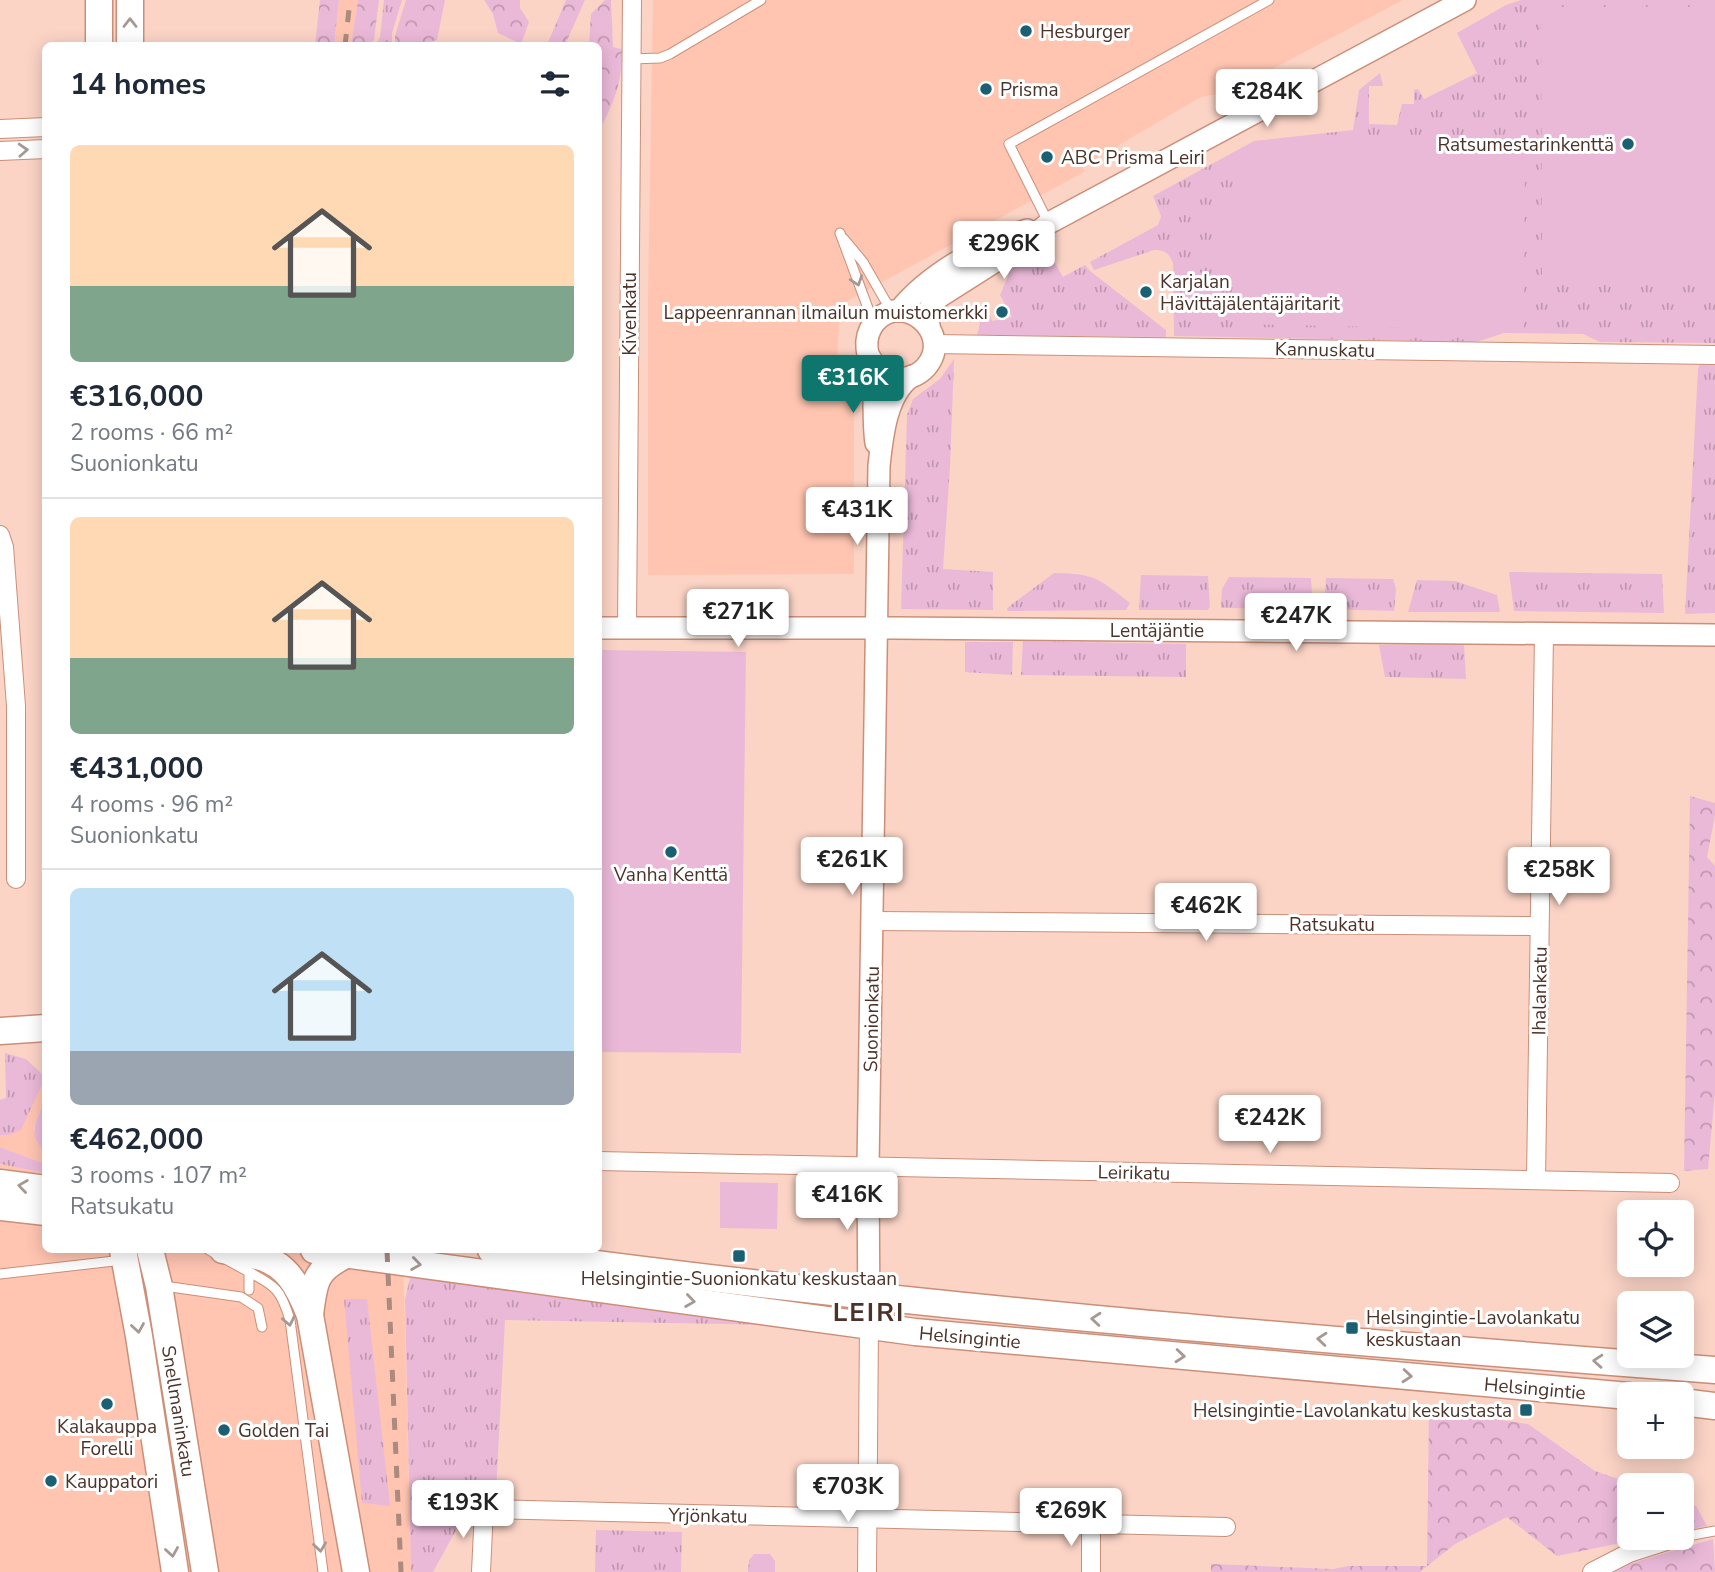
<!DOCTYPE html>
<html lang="en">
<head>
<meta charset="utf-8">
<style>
  :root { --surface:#fff; --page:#f6f6f7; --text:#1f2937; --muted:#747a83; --line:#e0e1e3; --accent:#0f766e }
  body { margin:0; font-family:"Nunito Sans",sans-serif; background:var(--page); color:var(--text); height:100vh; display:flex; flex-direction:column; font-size:26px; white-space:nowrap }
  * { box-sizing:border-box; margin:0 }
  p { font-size:23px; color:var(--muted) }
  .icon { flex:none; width:38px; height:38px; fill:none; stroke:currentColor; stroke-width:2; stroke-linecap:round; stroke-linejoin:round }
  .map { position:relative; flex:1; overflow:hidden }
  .drawer { position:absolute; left:42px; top:42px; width:560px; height:1211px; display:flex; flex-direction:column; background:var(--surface); border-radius:10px; box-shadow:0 4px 18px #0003 }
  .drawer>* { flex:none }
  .fabs { position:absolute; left:1617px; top:1200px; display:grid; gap:14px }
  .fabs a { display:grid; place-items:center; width:77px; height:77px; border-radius:10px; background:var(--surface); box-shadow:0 4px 18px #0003; font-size:35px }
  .price { position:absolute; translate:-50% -60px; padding:0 16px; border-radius:7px; background:#fff; color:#222; font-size:23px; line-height:46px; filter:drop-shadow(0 2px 4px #0008) }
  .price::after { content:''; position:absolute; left:50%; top:42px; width:21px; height:16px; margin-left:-10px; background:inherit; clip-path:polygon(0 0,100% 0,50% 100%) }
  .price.active { background:var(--accent); color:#fff }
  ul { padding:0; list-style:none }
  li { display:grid; align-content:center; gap:14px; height:371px; padding:0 28px }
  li+li { border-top:2px solid var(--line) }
  li span { display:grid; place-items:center; height:217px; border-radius:10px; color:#555 }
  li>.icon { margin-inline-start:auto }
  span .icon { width:126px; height:126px; fill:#fffc; stroke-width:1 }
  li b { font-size:30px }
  h2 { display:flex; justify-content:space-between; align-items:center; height:84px; padding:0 28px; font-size:30px }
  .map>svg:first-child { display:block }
  .built { fill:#ffc5b1 }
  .grass { fill:url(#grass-tufts) }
  .forest { fill:url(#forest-crowns) }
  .park { fill:#ebb9d8 }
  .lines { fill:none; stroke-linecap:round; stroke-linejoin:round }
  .service-casing { stroke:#cb8f79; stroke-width:11 }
  .minor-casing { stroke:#cb8f79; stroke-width:20 }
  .tertiary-casing { stroke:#cb8f79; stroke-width:24 }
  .primary-casing { stroke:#cb8f79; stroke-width:29 }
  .service { stroke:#fff; stroke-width:9 }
  .minor { stroke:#fff; stroke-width:18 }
  .tertiary { stroke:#fff; stroke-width:21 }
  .primary { stroke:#fff; stroke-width:26 }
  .rail { stroke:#ab8a7f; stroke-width:5; stroke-dasharray:12 12; stroke-linecap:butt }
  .oneway { stroke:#a69994 }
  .poi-dot { fill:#1b5f72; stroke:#fff; stroke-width:2.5 }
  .labels { text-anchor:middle; stroke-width:6; stroke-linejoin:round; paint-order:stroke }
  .poi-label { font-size:19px; fill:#4c332a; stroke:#fff; text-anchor:start }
  .street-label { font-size:19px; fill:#4c332a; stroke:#fff }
  .district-label { font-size:26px; font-weight:bold; letter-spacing:2px; fill:#4c332a; stroke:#fff }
</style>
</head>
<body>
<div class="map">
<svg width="1715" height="1572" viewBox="0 0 1715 1572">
  <defs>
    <pattern id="grass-tufts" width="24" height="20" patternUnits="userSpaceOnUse" patternTransform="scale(1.75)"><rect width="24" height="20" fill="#ebb9d8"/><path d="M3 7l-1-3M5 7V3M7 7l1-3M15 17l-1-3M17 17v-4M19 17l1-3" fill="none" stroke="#c197af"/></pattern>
    <pattern id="forest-crowns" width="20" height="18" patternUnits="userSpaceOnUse" patternTransform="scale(1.75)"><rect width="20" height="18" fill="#ebb9d8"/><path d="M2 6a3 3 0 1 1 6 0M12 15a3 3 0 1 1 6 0" fill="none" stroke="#c197af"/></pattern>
  </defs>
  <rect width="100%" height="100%" fill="#fbd4c6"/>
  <!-- built -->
  <g class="built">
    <path d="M339,0H358L351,45L334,46Z"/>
    <path d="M653,0H1403L1229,92L1201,97L1083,166L1084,172L840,305L837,363L854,394V574L648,575V298Z"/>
    <path d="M43,1075L45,1079V1100L33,1129L45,1151V1164L0,1147V1135H9L43,1082Z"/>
    <path d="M0,1164L45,1173L46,1250H403L411,1572H0Z"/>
  </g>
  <!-- grass -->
  <g class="grass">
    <path d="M384,0H402L392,33V45H376L380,37Z"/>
    <path d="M1521,0H1715V343L1600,342L1583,334L1504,333L1476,342L1174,336L1173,263C1169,253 1165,250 1154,250L1094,270L1090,262L1158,225L1161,216L1153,196L1254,141L1353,130L1359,90L1380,73L1383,86H1369V124L1397,125L1402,104H1414V90L1418,89L1424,99L1477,73L1457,33L1506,5Z"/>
    <path d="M1049,252L1063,277L1085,265L1090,271L1166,330V337L977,335L984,310H988L992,321L1012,317L1000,295L1011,269Z"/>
    <path d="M954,359L950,467L943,569L993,572V610L901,609L907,415L913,399L940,379Z"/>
    <path d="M1701,361L1715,362V613L1685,614L1698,369Z"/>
    <path d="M1509,572L1662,574L1664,613L1514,611Z"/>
    <path d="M1054,573C1096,574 1098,578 1130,603L1126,610L1008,611L1007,608Z"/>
    <path d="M1141,575L1208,576L1210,607L1208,610H1139Z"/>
    <path d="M1229,577L1311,578L1313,609L1221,608L1222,589Z"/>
    <path d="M1326,578L1393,579L1396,589L1394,611L1324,609Z"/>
    <path d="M1417,580L1455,581L1497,595L1500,612H1408Z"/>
    <path d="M1023,641L1186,644V677L1021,675Z"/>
    <path d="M965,642H1013L1012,675L965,672Z"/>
    <path d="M1464,644L1466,679L1385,677L1379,645Z"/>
    <path d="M5,1053L26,1059L43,1075V1082L21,1130L9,1135H0V1100L6,1098Z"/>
    <path d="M45,1100V1151C26,1135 37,1120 45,1100Z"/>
    <path d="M0,1147L45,1164V1173L0,1164Z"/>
    <path d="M411,1273L785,1325L505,1320L496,1492L471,1503L433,1572H411L405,1300Z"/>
    <path d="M344,1299H367L390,1506L362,1503Z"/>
    <path d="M596,1530L682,1532L681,1572H595Z"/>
    <path d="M754,1554H770L775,1561V1572H748L749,1560Z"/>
  </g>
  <!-- forest -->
  <g class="forest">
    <path d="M320,0H339L334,45H315Z"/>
    <path d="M358,0H379L374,40L369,45H351Z"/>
    <path d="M406,0H445L437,40L417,45H395V36Z"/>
    <path d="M484,0H520V8L529,22L521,44L498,33L493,14Z"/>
    <path d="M566,0H585L565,45H547Z"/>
    <path d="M605,0H611L613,47L622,49C623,79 614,105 599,130L598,46L589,45L591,14Z"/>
    <path d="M1690,796L1715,803V815L1707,857L1715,866V1092L1708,1169L1684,1171Z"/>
    <path d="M1429,1409L1528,1424L1595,1471L1639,1486H1629V1538H1645L1557,1556L1507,1517L1455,1544L1420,1572H1211V1564L1333,1569L1349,1566H1427Z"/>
    <path d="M1682,1501L1696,1506L1707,1526L1682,1531Z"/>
    <path d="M1713,1539L1715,1572H1610L1622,1566Z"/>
  </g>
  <!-- park -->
  <g class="park">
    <path d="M1541,7H1715V282H1542Z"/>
    <path d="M1267,143H1525L1524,330L1240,324L1241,275L1214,265L1213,197L1239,189L1240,161Z"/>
    <path d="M599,650L746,652L741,1053L599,1052Z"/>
    <path d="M720,1182L778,1183L777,1229L720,1228Z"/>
  </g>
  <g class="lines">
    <!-- service casing -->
    <g class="service-casing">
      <g id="service">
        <path d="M631,59L660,58L670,54L761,0"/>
        <path d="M1048,222L1009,144L1269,0"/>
        <path d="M840,233L869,311L870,324"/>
        <path d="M844,239L863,262L886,302L894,310"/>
        <path d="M209,1250L249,1272V1290"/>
        <path d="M249,1272C276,1286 281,1290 290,1320L323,1572"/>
        <path d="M0,1274L123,1260"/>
        <path d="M164,1286L241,1297L258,1308L262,1327"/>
        <path d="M1682,1537L1715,1531"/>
      </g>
    </g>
    <!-- minor casing -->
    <g class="minor-casing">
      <g id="minor">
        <path d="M0,129L46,127"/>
        <path d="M0,151L46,149"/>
        <path d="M934,344L1715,355"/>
        <path d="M0,535L4,547L16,706V879"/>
        <path d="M627,628L632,0"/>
        <path d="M872,921L1539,926"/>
        <path d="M598,1161L1670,1183"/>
        <path d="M1536,1180L1544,634"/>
        <path d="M481,1572L484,1509L1226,1527"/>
        <path d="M867,1572L869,1325"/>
        <path d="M1091,1572V1524"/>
        <path d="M1592,1572L1629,1553L1676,1538"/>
      </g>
    </g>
    <!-- tertiary casing -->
    <g class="tertiary-casing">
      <g id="tertiary">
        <path d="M899,311C927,275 984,243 1027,230"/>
        <path d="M929,327L928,311L936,299L1024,243L1049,223L1465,0"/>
        <path d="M869,356C880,378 908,387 926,367C955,333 902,289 874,323C869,330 866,339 867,348C868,358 873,368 873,379C875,401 873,422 876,443"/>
        <path d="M598,628H895L1715,635"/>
        <path d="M869,1325L868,1167L879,466C882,438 886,393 912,376"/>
      </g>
    </g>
    <!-- primary casing -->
    <g class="primary-casing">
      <g id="primary">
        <path d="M99,46V0"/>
        <path d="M130,46V0"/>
        <path d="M0,1031L46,1028"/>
        <path d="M0,1183L46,1189"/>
        <path d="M0,1207L46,1212"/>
        <path d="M123,1250L139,1336L175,1572"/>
        <path d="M150,1250L159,1286L205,1572"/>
        <path d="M223,1250C234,1252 245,1253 256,1256C287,1262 299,1288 310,1315L356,1572"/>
        <path d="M314,1250L915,1332L1629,1396"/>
        <path d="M491,1250C898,1306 1306,1339 1715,1370"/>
        <path d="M310,1315C314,1281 315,1269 348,1254"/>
        <path d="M1682,1402L1715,1406"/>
      </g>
    </g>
    <!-- service -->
    <use href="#service" class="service"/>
    <!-- minor -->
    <use href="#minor" class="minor"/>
    <!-- tertiary -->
    <use href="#tertiary" class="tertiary"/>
    <!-- primary -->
    <use href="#primary" class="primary"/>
    <!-- rail -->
    <g class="rail">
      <path d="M345,46L350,0"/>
      <path d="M387,1250L401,1572"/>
    </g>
  </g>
  <!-- one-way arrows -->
  <defs><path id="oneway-chevron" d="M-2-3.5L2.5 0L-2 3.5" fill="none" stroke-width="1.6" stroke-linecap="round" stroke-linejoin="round" transform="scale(1.75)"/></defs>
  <g class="oneway">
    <use href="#oneway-chevron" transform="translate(130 23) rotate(-90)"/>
    <use href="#oneway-chevron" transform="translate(23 150) rotate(-3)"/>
    <use href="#oneway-chevron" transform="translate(857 281) rotate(71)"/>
    <use href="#oneway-chevron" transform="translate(23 1186) rotate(-172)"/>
    <use href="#oneway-chevron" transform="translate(416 1264) rotate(8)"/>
    <use href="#oneway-chevron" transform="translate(690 1301) rotate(8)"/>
    <use href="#oneway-chevron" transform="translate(1096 1319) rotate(-175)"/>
    <use href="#oneway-chevron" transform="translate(289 1321) rotate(79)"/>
    <use href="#oneway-chevron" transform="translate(138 1328) rotate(81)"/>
    <use href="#oneway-chevron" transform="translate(1322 1339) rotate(-175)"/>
    <use href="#oneway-chevron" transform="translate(1180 1356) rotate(5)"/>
    <use href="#oneway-chevron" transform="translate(1598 1361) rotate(-176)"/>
    <use href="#oneway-chevron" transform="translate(1407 1376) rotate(5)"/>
    <use href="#oneway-chevron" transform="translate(320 1547) rotate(82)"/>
    <use href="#oneway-chevron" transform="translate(172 1552) rotate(81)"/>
  </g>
  <!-- markers -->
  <g class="poi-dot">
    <circle cx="1026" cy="31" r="7"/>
    <circle cx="986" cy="89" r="7"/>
    <circle cx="1628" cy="144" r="7"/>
    <circle cx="1047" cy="157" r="7"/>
    <circle cx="1146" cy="292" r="7"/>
    <circle cx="1002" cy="312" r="7"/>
    <circle cx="671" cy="852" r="7"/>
    <rect x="732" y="1249" width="14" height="14" rx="3.5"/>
    <rect x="1345" y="1321" width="14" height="14" rx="3.5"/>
    <circle cx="107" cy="1404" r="7"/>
    <rect x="1519" y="1403" width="14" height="14" rx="3.5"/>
    <circle cx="224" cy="1430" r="7"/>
    <circle cx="51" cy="1481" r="7"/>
  </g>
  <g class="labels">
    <!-- poi labels -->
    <g class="poi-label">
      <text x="1040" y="38">Hesburger</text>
      <text x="1000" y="96">Prisma</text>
      <text x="1614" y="151" text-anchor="end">Ratsumestarinkenttä</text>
      <text x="1061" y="164">ABC Prisma Leiri</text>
      <text x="1160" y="288">Karjalan<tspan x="1160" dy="22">Hävittäjälentäjäritarit</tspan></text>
      <text x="988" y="319" text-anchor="end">Lappeenrannan ilmailun muistomerkki</text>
      <text x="671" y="881" text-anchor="middle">Vanha Kenttä</text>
      <text x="739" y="1285" text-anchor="middle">Helsingintie-Suonionkatu keskustaan</text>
      <text x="1366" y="1324">Helsingintie-Lavolankatu<tspan x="1366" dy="22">keskustaan</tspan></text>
      <text x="1512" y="1417" text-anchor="end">Helsingintie-Lavolankatu keskustasta</text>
      <text x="107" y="1433" text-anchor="middle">Kalakauppa<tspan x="107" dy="22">Forelli</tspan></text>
      <text x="238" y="1437">Golden Tai</text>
      <text x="65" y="1488">Kauppatori</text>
    </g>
    <!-- street labels -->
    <g class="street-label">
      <text transform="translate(629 314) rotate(-90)" y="7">Kivenkatu</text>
      <text transform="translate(1325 349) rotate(1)" y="7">Kannuskatu</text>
      <text x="1157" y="637">Lentäjäntie</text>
      <text x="1332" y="931">Ratsukatu</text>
      <text transform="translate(1539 991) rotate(-89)" y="7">Ihalankatu</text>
      <text transform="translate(871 1019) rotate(-89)" y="7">Suonionkatu</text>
      <text transform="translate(1134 1172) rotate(1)" y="7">Leirikatu</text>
      <text transform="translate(970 1337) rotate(5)" y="7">Helsingintie</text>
      <text transform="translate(1535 1388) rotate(5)" y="7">Helsingintie</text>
      <text transform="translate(179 1411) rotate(81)" y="7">Snellmaninkatu</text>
      <text transform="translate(708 1515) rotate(1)" y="7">Yrjönkatu</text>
    </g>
    <!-- district labels -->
    <g class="district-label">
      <text x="869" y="1321">LEIRI</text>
    </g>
  </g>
</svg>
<div class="fabs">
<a><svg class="icon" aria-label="locate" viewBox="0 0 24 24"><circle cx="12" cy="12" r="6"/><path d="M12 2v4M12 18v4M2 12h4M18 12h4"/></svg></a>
<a><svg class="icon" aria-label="layers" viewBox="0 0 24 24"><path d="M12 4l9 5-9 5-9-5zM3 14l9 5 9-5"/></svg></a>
<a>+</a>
<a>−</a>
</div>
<b class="price" style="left:1267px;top:129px">€284K</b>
<b class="price" style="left:1004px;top:281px">€296K</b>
<b class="price active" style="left:853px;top:415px">€316K</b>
<b class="price" style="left:857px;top:547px">€431K</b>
<b class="price" style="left:738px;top:649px">€271K</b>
<b class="price" style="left:1296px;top:653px">€247K</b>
<b class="price" style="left:852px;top:897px">€261K</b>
<b class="price" style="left:1559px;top:907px">€258K</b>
<b class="price" style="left:1206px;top:943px">€462K</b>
<b class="price" style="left:1270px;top:1155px">€242K</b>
<b class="price" style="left:847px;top:1232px">€416K</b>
<b class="price" style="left:848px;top:1524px">€703K</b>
<b class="price" style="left:463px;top:1540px">€193K</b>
<b class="price" style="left:1071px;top:1548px">€269K</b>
<section class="drawer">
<h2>14 homes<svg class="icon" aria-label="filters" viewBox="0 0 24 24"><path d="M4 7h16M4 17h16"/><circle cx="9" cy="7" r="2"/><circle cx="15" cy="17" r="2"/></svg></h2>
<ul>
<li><span style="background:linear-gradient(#ffd9b3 65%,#7fa58c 0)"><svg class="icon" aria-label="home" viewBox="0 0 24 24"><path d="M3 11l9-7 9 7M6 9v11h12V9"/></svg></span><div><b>€316,000</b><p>2 rooms · 66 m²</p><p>Suonionkatu</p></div></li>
<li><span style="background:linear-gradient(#ffd9b3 65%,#7fa58c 0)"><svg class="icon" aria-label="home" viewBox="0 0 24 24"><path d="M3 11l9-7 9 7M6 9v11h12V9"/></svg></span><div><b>€431,000</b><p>4 rooms · 96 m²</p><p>Suonionkatu</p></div></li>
<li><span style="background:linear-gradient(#bfe0f5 75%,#9aa5b1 0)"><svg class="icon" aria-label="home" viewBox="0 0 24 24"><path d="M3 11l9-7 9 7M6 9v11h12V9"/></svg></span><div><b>€462,000</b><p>3 rooms · 107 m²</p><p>Ratsukatu</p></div></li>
</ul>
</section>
</div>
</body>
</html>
